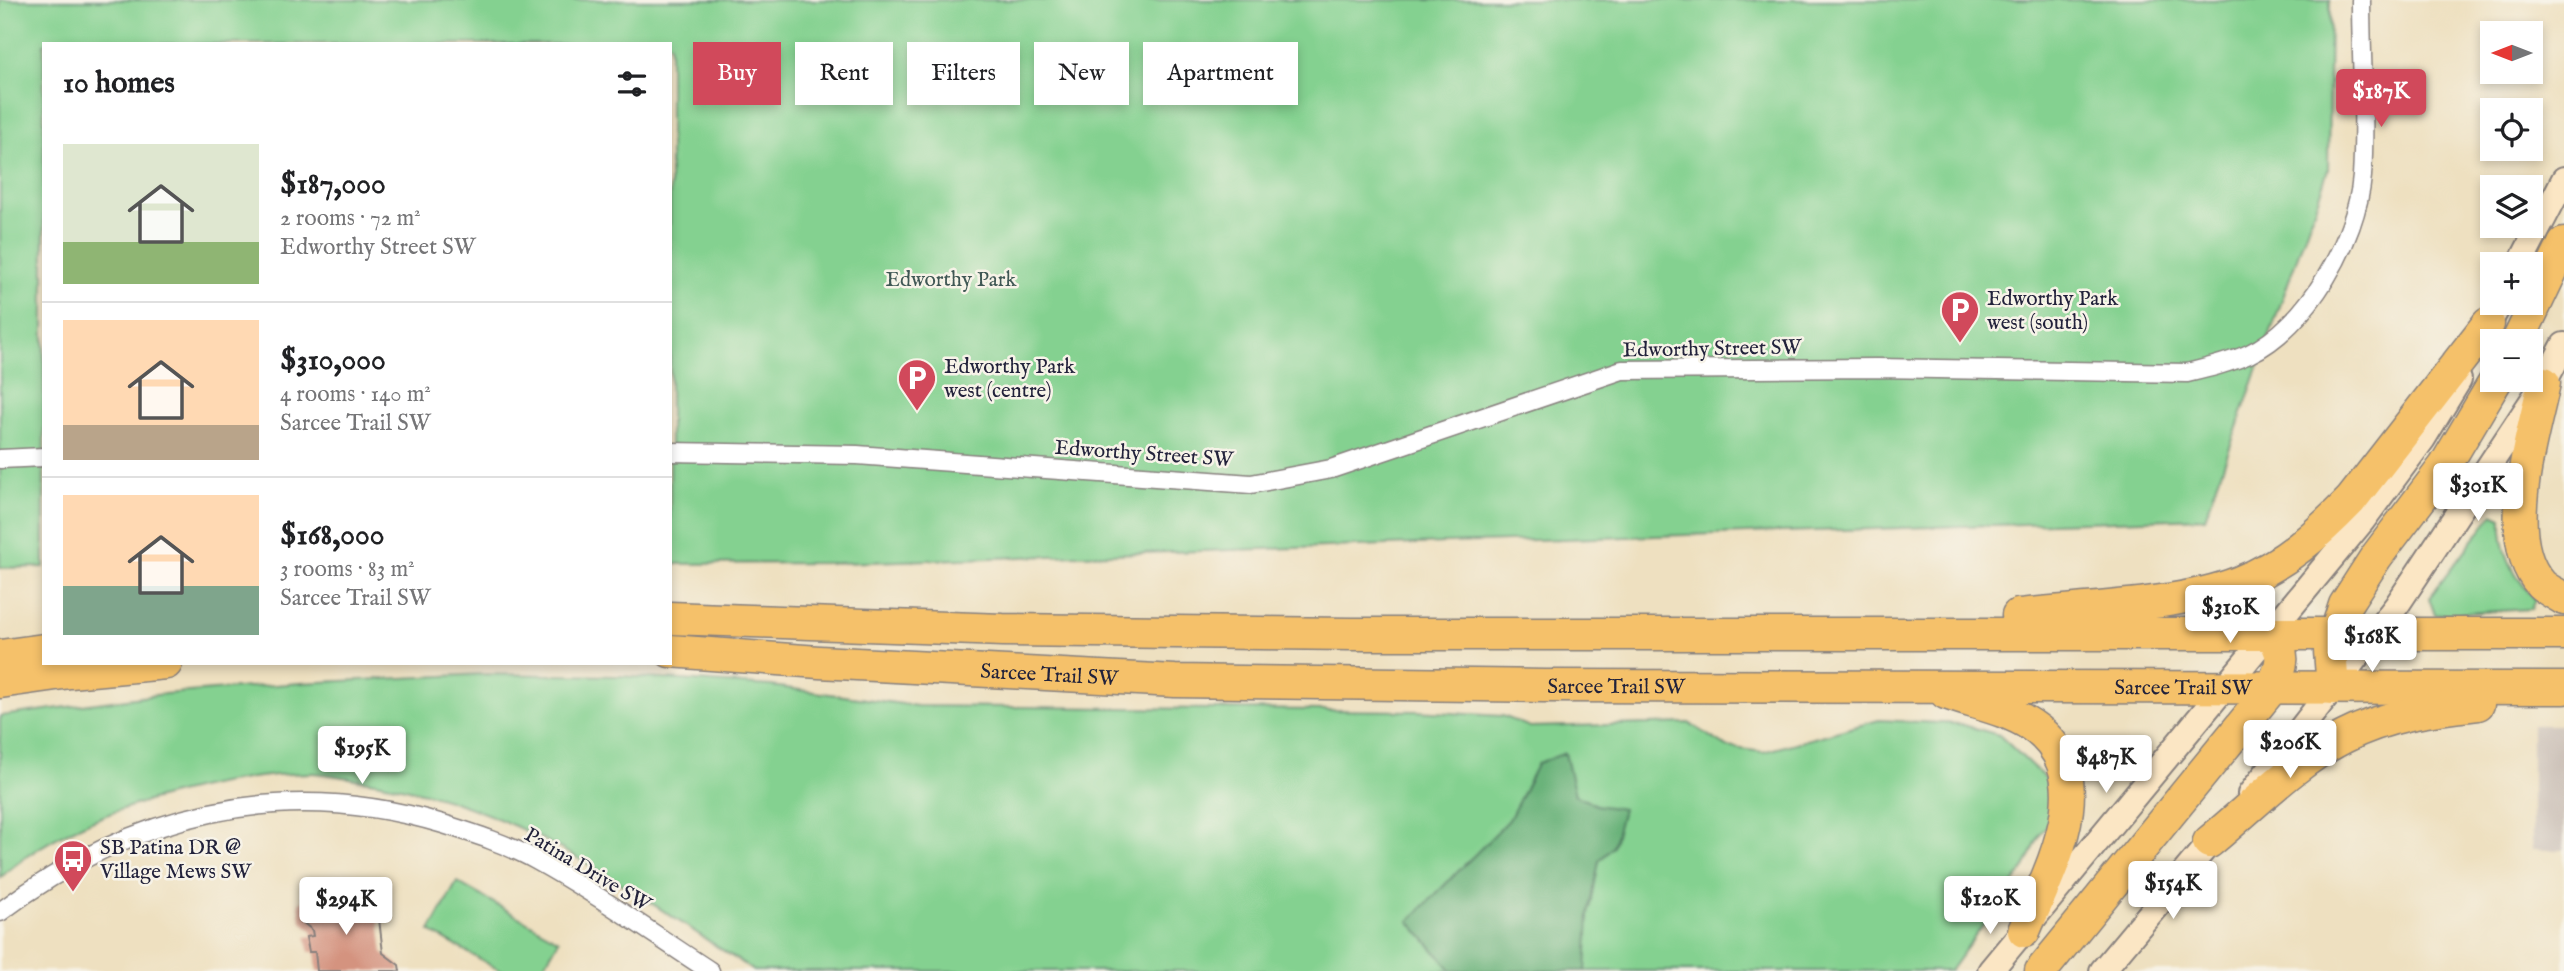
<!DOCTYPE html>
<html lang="en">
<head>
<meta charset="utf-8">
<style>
  :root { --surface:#fff; --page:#f2f2f2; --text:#202124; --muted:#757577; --line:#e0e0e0; --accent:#d1495b }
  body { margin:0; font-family:"IM FELL English",serif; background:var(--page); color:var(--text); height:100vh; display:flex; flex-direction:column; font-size:26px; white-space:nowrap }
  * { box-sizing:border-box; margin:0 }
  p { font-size:23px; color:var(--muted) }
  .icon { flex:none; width:38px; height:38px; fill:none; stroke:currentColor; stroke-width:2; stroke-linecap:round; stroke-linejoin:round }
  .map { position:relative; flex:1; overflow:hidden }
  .sheet { position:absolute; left:42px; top:42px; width:630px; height:623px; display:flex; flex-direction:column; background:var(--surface); border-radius:0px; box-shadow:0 4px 10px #0003 }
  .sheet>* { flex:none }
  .hud { position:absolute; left:693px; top:42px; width:665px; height:63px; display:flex; gap:14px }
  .needle { width:46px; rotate:270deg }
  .tools { position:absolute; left:2480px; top:21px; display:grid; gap:14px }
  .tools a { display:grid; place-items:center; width:63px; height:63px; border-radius:0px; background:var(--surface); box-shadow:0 4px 10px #0003; font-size:35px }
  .price { position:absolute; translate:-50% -60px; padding:0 16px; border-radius:7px; background:#fff; color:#222; font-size:23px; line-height:46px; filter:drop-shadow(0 2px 4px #0008) }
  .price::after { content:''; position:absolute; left:50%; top:42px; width:21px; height:16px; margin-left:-10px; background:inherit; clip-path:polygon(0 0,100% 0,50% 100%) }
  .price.on { background:var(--accent); color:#fff }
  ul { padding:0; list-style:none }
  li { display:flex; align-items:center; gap:21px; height:175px; padding:0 21px }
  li+li { border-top:2px solid var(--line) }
  li span { display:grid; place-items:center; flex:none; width:196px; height:140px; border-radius:0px; color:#555 }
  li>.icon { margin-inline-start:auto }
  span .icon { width:84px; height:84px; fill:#fffc; stroke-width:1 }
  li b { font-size:30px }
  h2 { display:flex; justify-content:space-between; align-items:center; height:84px; padding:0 21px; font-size:30px }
  .tag { padding:0 24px; border-radius:0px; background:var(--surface); box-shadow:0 4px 10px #0003; font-size:24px; line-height:63px }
  .tag.on { background:var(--accent); color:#fff }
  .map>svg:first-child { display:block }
  .industrial { fill:#cdc2b9 }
  .green { fill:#84d190; stroke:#537a66; stroke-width:2 }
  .forest { fill:#6bb37a; stroke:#466a5a; stroke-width:2 }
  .building { fill:#d4937f }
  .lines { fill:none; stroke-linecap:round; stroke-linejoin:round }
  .street-casing { stroke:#88817e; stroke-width:21 }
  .secondary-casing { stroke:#88817e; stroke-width:28 }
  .highway-casing { stroke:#88817e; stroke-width:35 }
  .street { stroke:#fff; stroke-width:18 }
  .secondary { stroke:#fbe6c4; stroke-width:24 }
  .highway { stroke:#f5c16b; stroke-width:32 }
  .labels { text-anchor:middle; stroke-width:5; stroke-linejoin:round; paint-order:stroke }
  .park-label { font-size:21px; fill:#3f5754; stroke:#f7f3e8 }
  .poi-label { font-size:21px; fill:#22223b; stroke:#f7f3e8; text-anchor:start }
  .street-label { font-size:21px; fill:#22223b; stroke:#f7f3e8 }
</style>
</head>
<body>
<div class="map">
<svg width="2564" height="971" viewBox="0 0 2564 971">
  <rect width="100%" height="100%" fill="#f7f3e8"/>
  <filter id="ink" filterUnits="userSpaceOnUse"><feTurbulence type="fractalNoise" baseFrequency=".0143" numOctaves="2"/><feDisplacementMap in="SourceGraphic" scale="14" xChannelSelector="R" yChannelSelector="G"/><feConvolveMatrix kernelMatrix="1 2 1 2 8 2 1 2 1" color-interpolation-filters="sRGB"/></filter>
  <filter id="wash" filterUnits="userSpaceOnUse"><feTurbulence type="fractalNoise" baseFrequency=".00686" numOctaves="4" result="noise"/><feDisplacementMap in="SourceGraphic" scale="28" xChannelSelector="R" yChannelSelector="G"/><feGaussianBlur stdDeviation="1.57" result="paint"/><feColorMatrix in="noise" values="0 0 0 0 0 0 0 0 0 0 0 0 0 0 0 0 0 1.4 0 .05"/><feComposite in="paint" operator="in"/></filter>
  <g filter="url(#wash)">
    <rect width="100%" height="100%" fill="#eee0c0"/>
    <!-- industrial -->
    <rect class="industrial" x="2532" y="725" width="32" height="125"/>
    <!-- green -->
    <g class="green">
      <path d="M0,0H2330L2328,170L2205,518L838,563L670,564V44H44V567L0,568Z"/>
      <path d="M2493,514L2502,518C2500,550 2513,576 2535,599L2531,609L2435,615L2429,598Z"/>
      <path d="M482,674L621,676L771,686L917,706L1416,711L1503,716L1530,727L1689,723L1727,747L1763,752L1879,720L1960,724L1999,735L2046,779L2052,819L2040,834L2026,866L1950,971H754C629,889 515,802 363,780C346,778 328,773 311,773C263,774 215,783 170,795C111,810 45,836 0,878V716L164,694L300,683Z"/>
      <path d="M457,882L559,940L541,971H501L430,931Z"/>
    </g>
    <!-- forest -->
    <path class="forest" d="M1565,753L1575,795L1596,805L1623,809L1613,847L1599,861L1589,915L1586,971H1452L1409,921L1509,820L1538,763Z"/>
    <g id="blocks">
      <!-- building -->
      <path class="building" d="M318,899L330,908L335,907V901L350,899L351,905L377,902L383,953L399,965L400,971H317L315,952H309L306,937L313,936L312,930L301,921L299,902Z"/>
    </g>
  </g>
  <g filter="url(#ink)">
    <use href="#blocks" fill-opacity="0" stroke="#88817e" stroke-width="2"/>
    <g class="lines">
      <!-- street casing -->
      <g class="street-casing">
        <g id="street">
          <path d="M670,452L857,455L1251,484L1331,469L1622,370L1877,368L2187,373C2208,368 2229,363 2249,354C2307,327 2357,239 2362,176C2366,118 2361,58 2361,0"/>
          <path d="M0,459L44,457"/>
          <path d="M0,912C131,813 283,776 443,824C475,834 507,844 536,860C596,893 653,934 710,971"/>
        </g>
      </g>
      <!-- secondary casing -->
      <g class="secondary-casing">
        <g id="secondary">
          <path d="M2520,264L2564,179"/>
          <path d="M2481,338L2500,303"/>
          <path d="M2250,794L2397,605L2544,383L2564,345"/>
          <path d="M1990,971L2363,520L2423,439L2459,380"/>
          <path d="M2102,971L2220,830"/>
        </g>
      </g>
      <!-- highway casing -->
      <g class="highway-casing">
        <g id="highway">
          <path d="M2518,341L2564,244"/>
          <path d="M2544,383C2533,436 2499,539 2541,584C2547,590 2557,594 2564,599"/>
          <path d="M2018,615C2083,608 2181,606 2240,582C2284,565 2319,533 2351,500L2488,324"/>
          <path d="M670,618L1003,630L1352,634H2564"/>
          <path id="s1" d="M670,651L819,662L1175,681L1544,686L2564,688"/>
          <path d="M0,656L44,650"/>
          <path d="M0,682L70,672L166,663"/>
          <path d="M2333,688L2330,651L2345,605L2376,557L2445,466L2496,380"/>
          <path d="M1946,693C1973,703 2007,709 2031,725C2105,774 2049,871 2024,931"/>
          <path d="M2209,842C2252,807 2294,762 2344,737C2386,715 2432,709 2478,704"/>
          <path d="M2041,971L2272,688C2282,665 2287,655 2271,634"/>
        </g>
      </g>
      <!-- street -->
      <use href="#street" class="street"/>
      <!-- secondary -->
      <use href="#secondary" class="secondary"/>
      <!-- highway -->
      <use href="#highway" class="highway"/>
    </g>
  </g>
  <!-- icons -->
  <defs>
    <g id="parking-pin" transform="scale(2.0125)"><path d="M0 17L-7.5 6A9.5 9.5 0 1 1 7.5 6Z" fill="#d1495b" stroke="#f7f3e8"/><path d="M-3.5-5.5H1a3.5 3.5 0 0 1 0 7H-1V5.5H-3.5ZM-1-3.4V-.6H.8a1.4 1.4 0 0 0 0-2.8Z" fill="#fff"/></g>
    <g id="bus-pin" transform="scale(2.0125)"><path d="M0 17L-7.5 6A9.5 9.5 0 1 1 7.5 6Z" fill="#d1495b" stroke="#f7f3e8"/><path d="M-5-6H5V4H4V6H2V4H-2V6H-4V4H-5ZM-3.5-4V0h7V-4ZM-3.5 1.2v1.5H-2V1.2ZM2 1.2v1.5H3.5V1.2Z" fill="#fff"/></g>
  </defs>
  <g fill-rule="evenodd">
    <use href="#parking-pin" x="1960" y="310"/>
    <use href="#parking-pin" x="917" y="378"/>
    <use href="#bus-pin" x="73" y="859"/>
  </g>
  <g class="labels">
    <!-- park labels -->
    <g class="park-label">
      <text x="951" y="286">Edworthy Park</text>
    </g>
    <!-- poi labels -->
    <g class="poi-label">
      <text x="1987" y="305">Edworthy Park<tspan x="1987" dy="24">west (south)</tspan></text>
      <text x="944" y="373">Edworthy Park<tspan x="944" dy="24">west (centre)</tspan></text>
      <text x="100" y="854">SB Patina DR @<tspan x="100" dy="24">Village Mews SW</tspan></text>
    </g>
    <!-- street labels -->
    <g class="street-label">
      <text transform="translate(1712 348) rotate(-1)" y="7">Edworthy Street SW</text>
      <text transform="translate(1144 453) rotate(4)" y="7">Edworthy Street SW</text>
      <text dy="7" stroke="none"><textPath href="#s1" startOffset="380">Sarcee Trail SW</textPath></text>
      <text dy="7" stroke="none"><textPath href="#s1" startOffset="947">Sarcee Trail SW</textPath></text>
      <text dy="7" stroke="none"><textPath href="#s1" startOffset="1514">Sarcee Trail SW</textPath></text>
      <text transform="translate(588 869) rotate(31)" y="7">Patina Drive SW</text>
    </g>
  </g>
</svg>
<div class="tools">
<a><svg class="needle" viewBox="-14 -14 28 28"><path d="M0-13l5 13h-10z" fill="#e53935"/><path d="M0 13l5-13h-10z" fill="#757577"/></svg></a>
<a><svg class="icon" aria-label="locate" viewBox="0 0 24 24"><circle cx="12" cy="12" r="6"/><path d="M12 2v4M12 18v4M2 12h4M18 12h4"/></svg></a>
<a><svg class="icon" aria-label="layers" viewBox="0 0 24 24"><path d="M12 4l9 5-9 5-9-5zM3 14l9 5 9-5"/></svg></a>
<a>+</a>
<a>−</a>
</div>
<b class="price on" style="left:2381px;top:129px">$187K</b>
<b class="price" style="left:2478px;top:523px">$301K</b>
<b class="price" style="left:2230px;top:645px">$310K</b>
<b class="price" style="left:2372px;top:674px">$168K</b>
<b class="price" style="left:2290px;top:780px">$206K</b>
<b class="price" style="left:362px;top:786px">$195K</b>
<b class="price" style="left:2106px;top:795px">$487K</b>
<b class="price" style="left:2173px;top:921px">$154K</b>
<b class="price" style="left:1990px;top:936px">$120K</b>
<b class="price" style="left:346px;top:937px">$294K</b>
<div class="hud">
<a class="tag on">Buy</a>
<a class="tag">Rent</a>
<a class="tag">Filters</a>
<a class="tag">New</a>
<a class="tag">Apartment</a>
</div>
<section class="sheet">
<h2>10 homes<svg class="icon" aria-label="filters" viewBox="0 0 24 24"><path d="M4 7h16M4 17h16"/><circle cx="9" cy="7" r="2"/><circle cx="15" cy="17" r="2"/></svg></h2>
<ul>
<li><span style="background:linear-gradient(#dfe7d0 70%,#8fb573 0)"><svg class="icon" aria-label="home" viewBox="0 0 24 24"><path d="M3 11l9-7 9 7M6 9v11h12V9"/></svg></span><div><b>$187,000</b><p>2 rooms · 72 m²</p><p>Edworthy Street SW</p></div></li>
<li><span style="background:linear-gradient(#ffd9b3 75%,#b9a48a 0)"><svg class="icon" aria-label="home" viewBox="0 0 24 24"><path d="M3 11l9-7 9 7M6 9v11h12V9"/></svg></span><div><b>$310,000</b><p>4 rooms · 140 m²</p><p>Sarcee Trail SW</p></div></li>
<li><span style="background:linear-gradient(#ffd9b3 65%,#7fa58c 0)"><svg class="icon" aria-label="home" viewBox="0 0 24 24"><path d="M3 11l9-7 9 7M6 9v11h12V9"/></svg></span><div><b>$168,000</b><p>3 rooms · 83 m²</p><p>Sarcee Trail SW</p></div></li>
</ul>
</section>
</div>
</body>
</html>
